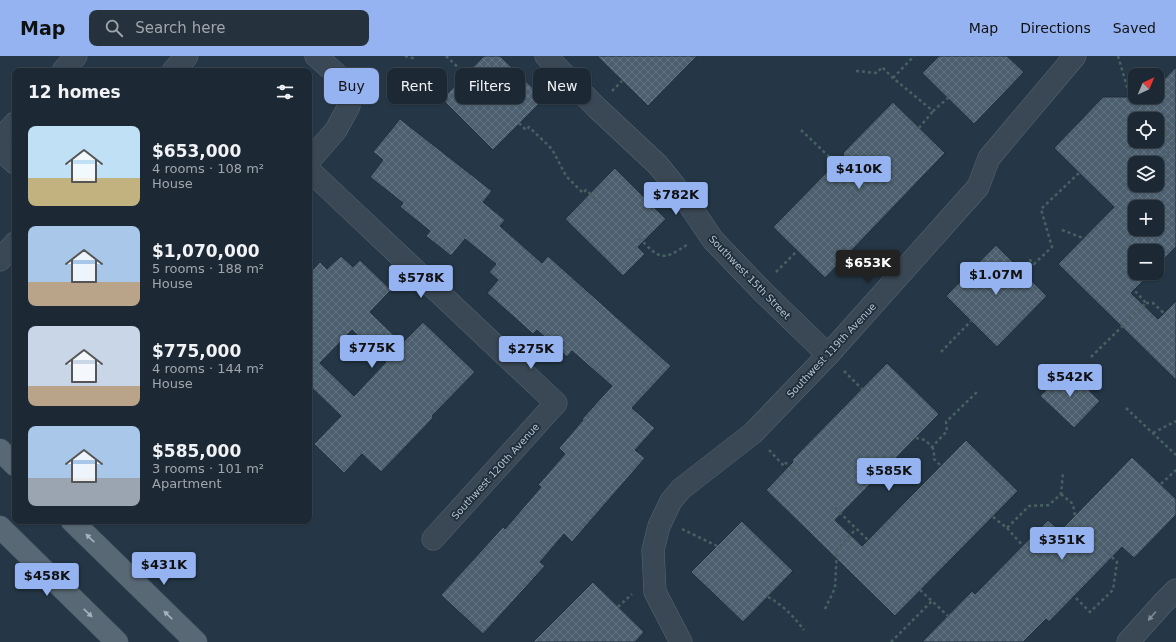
<!DOCTYPE html>
<html lang="en">
<head>
<meta charset="utf-8">
<style>
  :root { --surface:#1c2934; --page:#25313c; --text:#f1f3f6; --muted:#a0a6ac; --line:#3a454f; --accent:#95b2f1 }
  body { margin:0; font-family:"DejaVu Sans",sans-serif; background:var(--page); color:var(--text); height:100vh; display:flex; flex-direction:column; font-size:15px; white-space:nowrap }
  * { box-sizing:border-box; margin:0 }
  p { font-size:13px; color:var(--muted) }
  .icon { flex:none; width:22px; height:22px; fill:none; stroke:currentColor; stroke-width:2; stroke-linecap:round; stroke-linejoin:round }
  .map { position:relative; flex:1; overflow:hidden }
  .panel { position:absolute; left:12px; top:12px; width:300px; height:456px; display:flex; flex-direction:column; background:var(--surface); border-radius:8px; box-shadow:0 1px 3px #0004,0 0 0 1px var(--line) }
  .panel>* { flex:none }
  .banner { position:absolute; left:324px; top:12px; width:380px; height:36px; display:flex; gap:8px }
  .needle { width:26px; rotate:44deg }
  .controls { position:absolute; left:1128px; top:12px; display:grid; gap:8px }
  .controls a { display:grid; place-items:center; width:36px; height:36px; border-radius:8px; background:var(--surface); box-shadow:0 1px 3px #0004,0 0 0 1px var(--line); font-size:20px }
  .price { position:absolute; translate:-50% -34px; padding:0 9px; border-radius:4px; background:var(--accent); color:#111; font-size:13px; line-height:26px; filter:drop-shadow(0 1px 2px #0008) }
  .price::after { content:''; position:absolute; left:50%; top:24px; width:12px; height:9px; margin-left:-6px; background:inherit; clip-path:polygon(0 0,100% 0,50% 100%) }
  .price.current { background:#222; color:#fff }
  ul { padding:0; list-style:none }
  li { display:flex; align-items:center; gap:12px; height:100px; padding:0 16px }
  li span { display:grid; place-items:center; flex:none; width:112px; height:80px; border-radius:8px; color:#555 }
  li>.icon { margin-inline-start:auto }
  span .icon { width:48px; height:48px; fill:#fffc; stroke-width:1 }
  li b { font-size:17px }
  h2 { display:flex; justify-content:space-between; align-items:center; height:48px; padding:0 16px; font-size:17px }
  .chip { padding:0 14px; border-radius:8px; background:var(--surface); box-shadow:0 1px 3px #0004,0 0 0 1px var(--line); font-size:14px; line-height:36px }
  .chip.current { background:var(--accent); color:#111 }
  header { display:flex; align-items:center; gap:24px; box-sizing:border-box; height:56px; padding:0 20px; background:var(--accent); color:#111 }
  header strong { font-size:19px }
  nav { display:flex; gap:22px; margin-inline-start:auto; font-size:14px }
  .search { width:280px; height:36px; background:var(--page); display:flex; align-items:center; gap:10px; box-sizing:border-box; padding:0 14px; border-radius:8px; color:var(--muted); font-size:15px }
  .map>svg:first-child { display:block }
  .building { fill:url(#building-cross-hatch); stroke:#202f3c; fill-rule:evenodd }
  .lines { fill:none; stroke-linecap:round; stroke-linejoin:round }
  .minor-casing { stroke:#586672; stroke-width:23 }
  .major-casing { stroke:#465461; stroke-width:23 }
  .path { stroke:#466261; stroke-width:2.5; stroke-dasharray:3 3; stroke-linecap:butt }
  .minor { stroke:#3a4855; stroke-width:22 }
  .major { stroke:#586875; stroke-width:22 }
  .oneway { fill:#a5b1bc }
  .oneway2 { fill:#7f8c98 }
  .labels { text-anchor:middle; stroke-width:3.5; stroke-linejoin:round; paint-order:stroke }
  .street-label { font-size:10px; fill:#b8c3ce; stroke:#1e2e3a }
</style>
</head>
<body>
<header>
<strong>Map</strong>
<div class="search"><svg class="icon" aria-label="search" viewBox="0 0 24 24"><circle cx="10" cy="10" r="6"/><path d="M15 15l6 6"/></svg>Search here</div>
<nav><a>Map</a><a>Directions</a><a>Saved</a></nav>
</header>
<div class="map">
<svg width="1176" height="586" viewBox="0 0 1176 586">
  <defs>
    <pattern id="building-cross-hatch" width="8" height="8" patternUnits="userSpaceOnUse"><rect width="8" height="8" fill="#4c5f6e"/><path d="M0 0l8 8M0 8l8-8" fill="none" stroke="#647482"/></pattern>
  </defs>
  <rect width="100%" height="100%" fill="#253746"/>
  <!-- building -->
  <g class="building">
    <path d="M484,0H500L544,43L493,94L442,43Z"/>
    <path d="M597,0H697L648,50Z"/>
    <path d="M939,0H1007L1024,16L974,68L922,17Z"/>
    <path d="M1176,11V191L1157,210V195H1135V217H1151L1131,237L1158,263L1176,245V324L1058,208L1114,151L1054,92L1103,41H1157V31ZM1135,63H1157V85H1135ZM1135,107H1157V129H1135ZM1135,151H1157V173H1135Z"/>
    <path d="M893,46L945,97L825,222L773,171L844,99L843,97Z"/>
    <path d="M400,63L492,135L483,146L505,164L500,170L542,207L548,200L671,310L632,352L655,372L635,394L645,402L572,486L564,478L540,506L545,510L483,578L441,539L503,471L505,473L541,431L538,429L565,398L559,392L583,364L582,363L612,330L572,295L567,301L537,274L533,278L487,237L498,224L489,216L496,208L465,183L451,200L426,180L430,175L400,151L403,147L370,121L383,104L373,96Z"/>
    <path d="M615,112L666,163L638,191L645,198L623,220L565,163Z"/>
    <path d="M996,189L1047,240L997,291L946,240Z"/>
    <path d="M341,200L353,211L360,204L391,234L370,256L402,287L423,266L475,316L432,360L433,362L381,416L362,398L344,417L314,388L341,360L309,329V218L320,206L327,213ZM352,274L386,306L354,340L320,307Z"/>
    <path d="M887,307L939,358L835,464L862,490L966,384L1018,435L895,560L766,434L793,406L792,404Z"/>
    <path d="M1067,313L1100,345L1074,372L1040,340Z"/>
    <path d="M1132,401L1176,443V459L1134,502L1122,491L1049,566L1046,563L1023,586H922L972,535L975,538L1048,464L1060,475Z"/>
    <path d="M742,465L793,515L743,566L691,516Z"/>
    <path d="M593,526L644,576L635,586H533Z"/>
  </g>
  <g class="lines">
    <!-- minor casing -->
    <g class="minor-casing">
      <g id="minor">
        <path d="M546,0L597,52L658,109L686,144L713,184L763,236L828,299"/>
        <path d="M63,15L76,0"/>
        <path d="M173,15L187,0"/>
        <path d="M0,83L15,67"/>
        <path d="M0,93L15,107"/>
        <path d="M309,105L336,74L349,50L345,26L316,0"/>
        <path d="M309,114L556,347L433,483"/>
        <path d="M0,204L15,187"/>
        <path d="M681,586L655,536L653,494L659,470L671,445L681,433L753,377L828,299L978,131L989,102L1075,0"/>
        <path d="M1128,586L1163,547L1176,534"/>
      </g>
    </g>
    <!-- major casing -->
    <g class="major-casing">
      <g id="major">
        <path d="M0,394L15,409"/>
        <path d="M72,465L196,586"/>
        <path d="M0,471L117,586"/>
      </g>
    </g>
    <!-- path -->
    <g class="path">
      <path d="M405,0L416,3"/>
      <path d="M446,0L466,19"/>
      <path d="M1118,0L1130,41L1151,63"/>
      <path d="M856,15L877,17L882,11L893,22L933,55L948,42"/>
      <path d="M893,22L914,0"/>
      <path d="M612,35L622,25"/>
      <path d="M1129,66L1141,53"/>
      <path d="M519,67L526,74L529,71L552,93L566,120L583,137L586,134L602,149"/>
      <path d="M1157,69L1174,85V91L1163,102L1162,115L1170,124"/>
      <path d="M919,72L933,55"/>
      <path d="M801,74L861,131"/>
      <path d="M1164,76L1174,64"/>
      <path d="M849,145L869,123"/>
      <path d="M1062,174L1083,182"/>
      <path d="M639,182C660,203 662,206 688,188"/>
      <path d="M1022,214L1030,204L1034,208L1052,191L1041,153L1079,117"/>
      <path d="M776,216L797,195"/>
      <path d="M1146,247H1153L1168,261"/>
      <path d="M941,296L971,265"/>
      <path d="M1091,301L1146,247L1134,234"/>
      <path d="M844,315L862,333"/>
      <path d="M1126,352L1176,399"/>
      <path d="M1153,377L1176,365"/>
      <path d="M916,382L925,384L932,391L947,375L946,366L979,334"/>
      <path d="M932,391L934,394V403L941,410"/>
      <path d="M769,394L784,410L786,407L800,419"/>
      <path d="M1161,428L1176,414"/>
      <path d="M1061,438L1073,448L1076,466L1117,506L1113,534L1090,556L1074,540"/>
      <path d="M835,452L868,484"/>
      <path d="M993,461L1007,472L1029,450L1049,449L1061,438L1063,417"/>
      <path d="M1007,472L1023,490"/>
      <path d="M682,473L717,490"/>
      <path d="M1099,488L1108,477"/>
      <path d="M920,534L932,545"/>
      <path d="M768,541C783,549 794,561 804,574"/>
      <path d="M618,551L632,538"/>
      <path d="M825,553L835,532L837,493L856,473"/>
      <path d="M891,586L932,545L948,560"/>
    </g>
    <!-- minor -->
    <use href="#minor" class="minor"/>
    <!-- major -->
    <use href="#major" class="major"/>
  </g>
  <!-- one-way arrows -->
  <defs><path id="oneway-solid" d="M-6-.8H1V-3.2L6.5 0L1 3.2V.8H-6Z"/></defs>
  <g class="oneway">
    <use href="#oneway-solid" transform="translate(90 482) rotate(-136)"/>
    <use href="#oneway-solid" transform="translate(88 557) rotate(44)"/>
    <use href="#oneway-solid" transform="translate(168 559) rotate(-136)"/>
  </g>
  <use class="oneway2" href="#oneway-solid" transform="translate(1152 560) rotate(131)"/>
  <g class="labels">
    <!-- street labels -->
    <g class="street-label">
      <text transform="translate(750 221) rotate(46)" y="4">Southwest 15th Street</text>
      <text transform="translate(831 294) rotate(-47)" y="4">Southwest 119th Avenue</text>
      <text transform="translate(495 415) rotate(-48)" y="4">Southwest 120th Avenue</text>
    </g>
  </g>
</svg>
<div class="controls">
<a><svg class="needle" viewBox="-14 -14 28 28"><path d="M0-13l5 13h-10z" fill="#e53935"/><path d="M0 13l5-13h-10z" fill="#a0a6ac"/></svg></a>
<a><svg class="icon" aria-label="locate" viewBox="0 0 24 24"><circle cx="12" cy="12" r="6"/><path d="M12 2v4M12 18v4M2 12h4M18 12h4"/></svg></a>
<a><svg class="icon" aria-label="layers" viewBox="0 0 24 24"><path d="M12 4l9 5-9 5-9-5zM3 14l9 5 9-5"/></svg></a>
<a>+</a>
<a>−</a>
</div>
<b class="price" style="left:859px;top:134px">$410K</b>
<b class="price" style="left:676px;top:160px">$782K</b>
<b class="price current" style="left:868px;top:228px">$653K</b>
<b class="price" style="left:996px;top:240px">$1.07M</b>
<b class="price" style="left:421px;top:243px">$578K</b>
<b class="price" style="left:372px;top:313px">$775K</b>
<b class="price" style="left:531px;top:314px">$275K</b>
<b class="price" style="left:1070px;top:342px">$542K</b>
<b class="price" style="left:889px;top:436px">$585K</b>
<b class="price" style="left:1062px;top:505px">$351K</b>
<b class="price" style="left:164px;top:530px">$431K</b>
<b class="price" style="left:47px;top:541px">$458K</b>
<div class="banner">
<a class="chip current">Buy</a>
<a class="chip">Rent</a>
<a class="chip">Filters</a>
<a class="chip">New</a>
</div>
<section class="panel">
<h2>12 homes<svg class="icon" aria-label="filters" viewBox="0 0 24 24"><path d="M4 7h16M4 17h16"/><circle cx="9" cy="7" r="2"/><circle cx="15" cy="17" r="2"/></svg></h2>
<ul>
<li><span style="background:linear-gradient(#bfe0f5 65%,#c2b280 0)"><svg class="icon" aria-label="home" viewBox="0 0 24 24"><path d="M3 11l9-7 9 7M6 9v11h12V9"/></svg></span><div><b>$653,000</b><p>4 rooms · 108 m²</p><p>House</p></div></li>
<li><span style="background:linear-gradient(#a9c7e8 70%,#b9a48a 0)"><svg class="icon" aria-label="home" viewBox="0 0 24 24"><path d="M3 11l9-7 9 7M6 9v11h12V9"/></svg></span><div><b>$1,070,000</b><p>5 rooms · 188 m²</p><p>House</p></div></li>
<li><span style="background:linear-gradient(#c9d6e8 75%,#b9a48a 0)"><svg class="icon" aria-label="home" viewBox="0 0 24 24"><path d="M3 11l9-7 9 7M6 9v11h12V9"/></svg></span><div><b>$775,000</b><p>4 rooms · 144 m²</p><p>House</p></div></li>
<li><span style="background:linear-gradient(#a9c7e8 65%,#9aa5b1 0)"><svg class="icon" aria-label="home" viewBox="0 0 24 24"><path d="M3 11l9-7 9 7M6 9v11h12V9"/></svg></span><div><b>$585,000</b><p>3 rooms · 101 m²</p><p>Apartment</p></div></li>
</ul>
</section>
</div>
</body>
</html>
